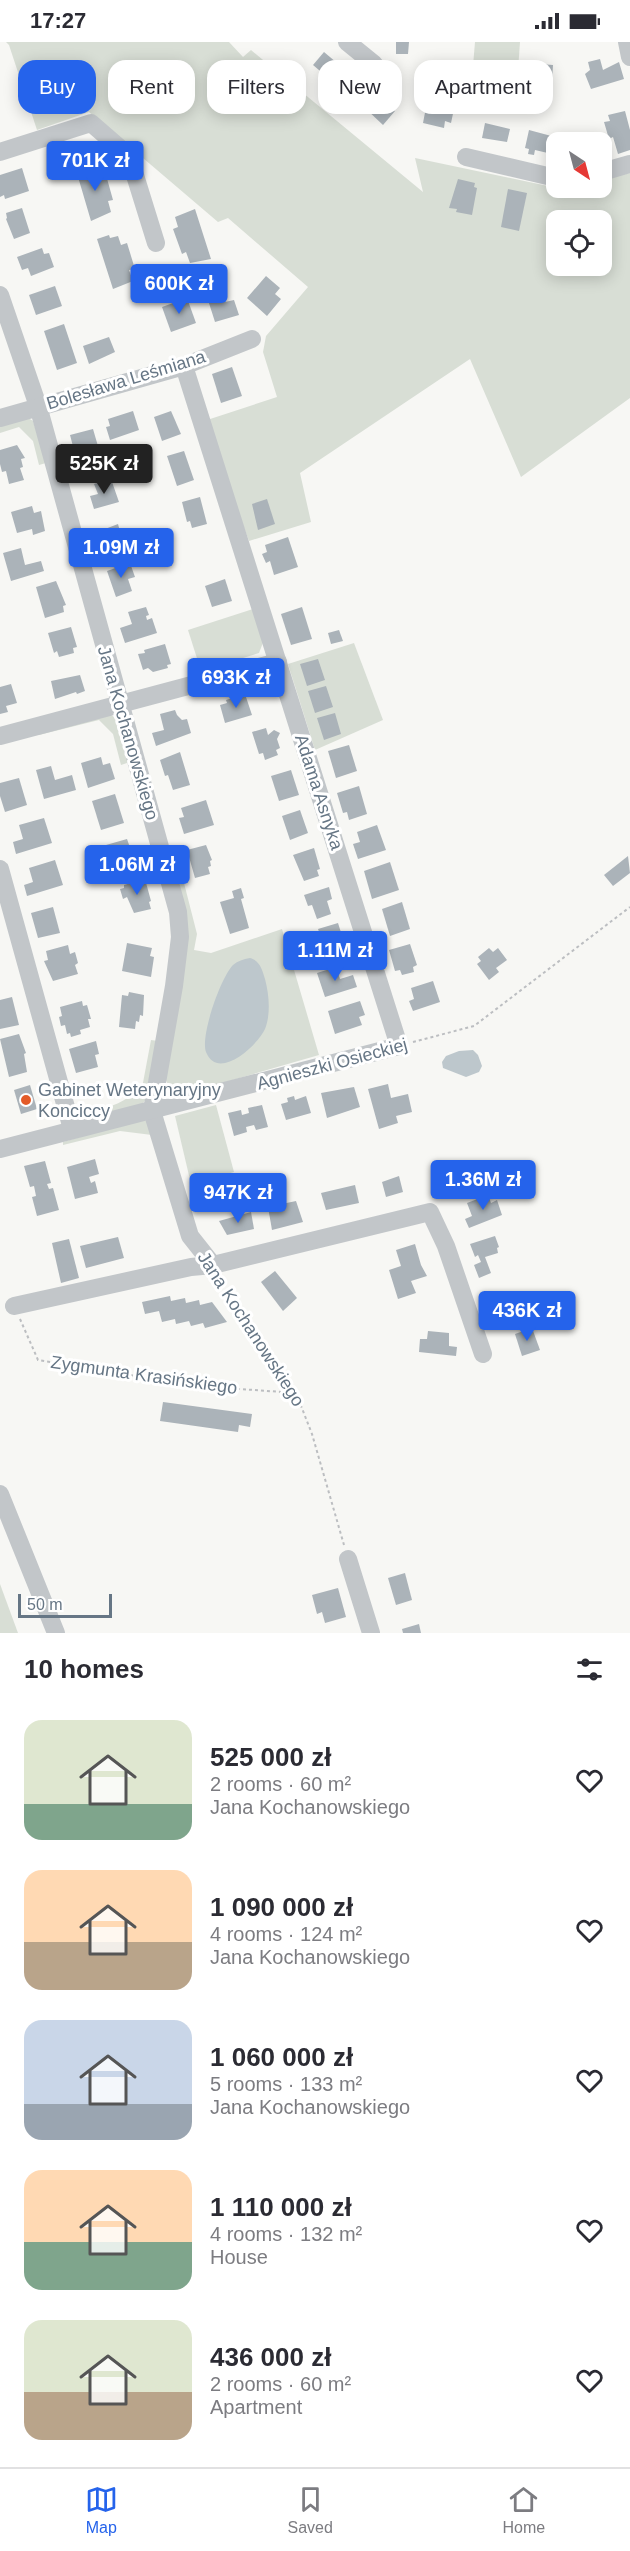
<!DOCTYPE html>
<html lang="en">
<head>
<meta charset="utf-8">
<style>
  :root { --surface:#fff; --page:#f2f2f3; --text:#2b2b33; --muted:#7c7c81; --line:#e1e1e2; --accent:#2563eb }
  body { margin:0; font-family:Helvetica,sans-serif; background:var(--page); color:var(--text); height:100vh; display:flex; flex-direction:column; font-size:22px; white-space:nowrap }
  * { box-sizing:border-box; margin:0 }
  p { font-size:20px; color:var(--muted) }
  .icon { flex:none; width:33px; height:33px; fill:none; stroke:currentColor; stroke-width:2; stroke-linecap:round; stroke-linejoin:round }
  .map { position:relative; height:1591px; overflow:hidden }
  .drawer { display:flex; flex-direction:column; background:var(--surface); flex:1 }
  .drawer>* { flex:none }
  .banner { position:absolute; left:18px; top:18px; width:594px; height:54px; display:flex; gap:12px }
  .needle { width:39px; rotate:144deg }
  .buttons { position:absolute; left:546px; top:90px; display:grid; gap:12px }
  .buttons a { display:grid; place-items:center; width:66px; height:66px; border-radius:12px; background:var(--surface); box-shadow:0 3px 15px #0003; font-size:30px }
  .scale { position:absolute; left:18px; bottom:15px; width:94px; box-sizing:border-box; padding-left:6px; border:3px solid #667685; border-top:0; font-size:16px; line-height:21px; white-space:nowrap; color:#667685; -webkit-text-stroke:4px #fff; paint-order:stroke }
  .price { position:absolute; translate:-50% -51px; padding:0 14px; border-radius:6px; background:var(--accent); color:#fff; font-size:20px; line-height:39px; filter:drop-shadow(0 2px 3px #0008) }
  .price::after { content:''; position:absolute; left:50%; top:36px; width:18px; height:14px; margin-left:-9px; background:inherit; clip-path:polygon(0 0,100% 0,50% 100%) }
  .price.current { background:#222; color:#fff }
  ul { padding:0; list-style:none }
  li { display:flex; align-items:center; gap:18px; height:150px; padding:0 24px }
  li span { display:grid; place-items:center; flex:none; width:168px; height:120px; border-radius:18px; color:#555 }
  li>.icon { margin-inline-start:auto }
  span .icon { width:72px; height:72px; fill:#fffc; stroke-width:1 }
  li b { font-size:26px }
  h2 { display:flex; justify-content:space-between; align-items:center; height:72px; padding:0 24px; font-size:26px }
  .pill { padding:0 21px; border-radius:18px; background:var(--surface); box-shadow:0 3px 15px #0003; font-size:21px; line-height:54px }
  .pill.current { background:var(--accent); color:#fff }
  .status { display:flex; justify-content:space-between; align-items:center; height:42px; padding:0 30px; background:var(--surface); direction:ltr }
  .status svg { height:16px; fill:currentColor }
  .tab-bar { display:flex; justify-content:space-around; align-items:center; height:84px; border-top:2px solid var(--line); background:var(--surface); font-size:16px; color:var(--muted) }
  .tab-bar a { display:grid; justify-items:center; gap:3px }
  .tab-bar .current { color:var(--accent) }
  .map>svg:first-child { display:block }
  .green { fill:#d8ded5; fill-rule:evenodd }
  .water { fill:#bdc7cc }
  .building { fill:#abb3b9 }
  .lines { fill:none; stroke-linecap:round; stroke-linejoin:round }
  .path { stroke:#bcbec1; stroke-width:2; stroke-dasharray:3 3; stroke-linecap:butt }
  .minor { stroke:#c2c6c9; stroke-width:18 }
  .poi-dot { fill:#e35b28; stroke:#fff; stroke-width:2 }
  .labels { text-anchor:middle; stroke-width:6; stroke-linejoin:round; paint-order:stroke }
  .street-label { font-size:18px; fill:#667685; stroke:#fff }
  .poi-label { font-size:18px; fill:#667685; stroke:#fff; text-anchor:start }
</style>
</head>
<body>
<div class="status"><b>17:27</b><svg viewBox="0 0 49 12"><path d="M0 12V9h3v3zM5 12V6h3v6zM10 12V3h3v9zM15 12V0h3v12zM26 1h20v11H26zM47 4h2v5h-2z"/></svg></div>
<div class="map">
<svg width="630" height="1591" viewBox="0 0 630 1591">
  <rect width="100%" height="100%" fill="#f7f7f4"/>
  <!-- green -->
  <g class="green">
    <path d="M6,0H229L243,15L251,8L423,150L415,116L562,147L602,146V138L630,131V356L521,435L470,317L300,431L311,480L249,499L204,379L277,355L263,310L266,294L308,245L228,176L218,180L89,70L37,88L9,3ZM556,178H602V224H556Z"/>
    <path d="M475,0H520L516,58L471,48Z"/>
    <path d="M27,375L33,379L46,421L39,423L33,399L19,385L0,391V382Z"/>
    <path d="M253,567L264,598L259,611L201,629L188,588Z"/>
    <path d="M354,601L383,678L315,708L288,622Z"/>
    <path d="M111,673L117,677L130,720L121,723L113,692L99,678L39,693L38,689Z"/>
    <path d="M184,841L197,892L194,908L211,911L282,887L319,1013L188,1051C176,1051 169,1047 165,1036L177,843Z"/>
    <path d="M151,998L158,999L147,1057L141,1063L82,1077L74,1073V1064C105,1070 118,1064 142,1046Z"/>
    <path d="M216,1063L234,1130L191,1142L175,1074Z"/>
    <path d="M142,1077L147,1079L152,1093L120,1089L63,1103V1100Z"/>
    <path d="M0,1542L18,1591H0Z"/>
  </g>
  <!-- water -->
  <g class="water">
    <path d="M250,916C260,919 262,927 265,937C269,952 271,972 265,987C258,1003 218,1040 206,1010C200,994 221,935 233,923C238,919 243,917 250,916Z"/>
    <path d="M473,1008L478,1013L482,1024L479,1030L466,1035L443,1026L442,1020L446,1014L459,1009Z"/>
  </g>
  <!-- building -->
  <g class="building">
    <path d="M396,0H409L408,12H396Z"/>
    <path d="M324,10L343,26L332,39L313,23Z"/>
    <path d="M600,17L603,28L619,20L624,37L591,47L585,32L590,28L588,20Z"/>
    <path d="M527,21L553,23L552,40L525,38Z"/>
    <path d="M377,53L395,69L383,83L365,66Z"/>
    <path d="M428,55L449,59L448,66L454,67L451,81L445,79L444,86L423,81Z"/>
    <path d="M625,69L630,88V108L618,112L613,95L609,97L604,80L610,79L608,73Z"/>
    <path d="M485,81L510,87L507,100L482,96Z"/>
    <path d="M529,88L555,95L552,112L535,108L534,113L528,112L529,107L525,106Z"/>
    <path d="M88,124L89,128L97,125L100,135L106,133L113,158L108,159L111,170L91,179L76,128Z"/>
    <path d="M22,126L29,149L5,157L4,153L0,155V133Z"/>
    <path d="M458,137L475,141L474,145L477,146L472,173L456,170L457,167L449,166Z"/>
    <path d="M508,147L527,151L519,189L501,185Z"/>
    <path d="M22,166L30,191L14,197L6,177L7,176L6,171Z"/>
    <path d="M195,167L211,217L190,221L186,210L182,212L173,187L178,185L175,175Z"/>
    <path d="M109,193L110,196L118,194L121,203L127,201L135,227L129,228L133,239L113,247L97,197Z"/>
    <path d="M42,206L44,212L49,211L54,225L31,234L28,226L22,228L17,215Z"/>
    <path d="M266,234L280,246L275,252L281,257L267,274L247,256Z"/>
    <path d="M55,244L62,264L36,273L29,253Z"/>
    <path d="M223,253L225,260L234,258L239,273L215,280L208,258Z"/>
    <path d="M187,256L196,281L171,290L162,265Z"/>
    <path d="M64,282L77,321L57,328L44,289Z"/>
    <path d="M109,295L115,310L89,322L83,304Z"/>
    <path d="M232,325L242,354L221,361L212,332Z"/>
    <path d="M133,369L139,388L110,398L106,385L110,384L108,377Z"/>
    <path d="M171,369L181,392L162,399L154,375Z"/>
    <path d="M93,387L100,411L89,414L91,425L79,427L70,393Z"/>
    <path d="M17,403L25,416L21,417L23,425L20,426L24,438L9,442L6,429L2,430L0,422V408Z"/>
    <path d="M184,409L194,438L177,444L167,414Z"/>
    <path d="M111,437L119,460L94,467L90,454L98,452L94,442Z"/>
    <path d="M200,455L207,482L192,486L190,479L187,480L182,460Z"/>
    <path d="M267,457L275,482L258,488L252,462Z"/>
    <path d="M32,464L34,471L41,469L45,489L33,493L32,487L17,491L11,470Z"/>
    <path d="M118,482L121,493L132,490L136,503L111,510L104,496L107,495L105,487Z"/>
    <path d="M288,495L298,525L274,533L270,519L266,521L262,512L267,510L265,503Z"/>
    <path d="M21,506L25,523L41,519L44,529L11,539L3,511Z"/>
    <path d="M130,521L135,535L128,537L132,549L116,555L107,529Z"/>
    <path d="M225,537L232,559L212,565L205,544Z"/>
    <path d="M56,539L66,563L63,564L64,570L45,576L36,545Z"/>
    <path d="M146,565L149,573L146,574L147,578L152,576L157,591L125,601L120,586L132,582L128,570Z"/>
    <path d="M302,565L312,597L291,603L281,572Z"/>
    <path d="M71,585L77,605L73,606L74,611L59,615L57,609L54,611L48,591Z"/>
    <path d="M339,588L343,599L331,602L328,591Z"/>
    <path d="M165,602L171,622L167,623L168,626L153,630L148,626L143,628L138,612L145,611L144,608Z"/>
    <path d="M318,617L325,638L307,644L300,622Z"/>
    <path d="M80,633L85,649L77,652L76,650L55,657L51,639Z"/>
    <path d="M11,642L17,661L6,664L8,670L0,672V645Z"/>
    <path d="M326,644L333,665L315,671L308,649Z"/>
    <path d="M245,652L252,673L225,681L220,663L227,661L226,658Z"/>
    <path d="M175,668L177,673L182,678L187,677L191,691L156,704L152,691L164,688L160,672Z"/>
    <path d="M335,671L341,692L324,698L317,676Z"/>
    <path d="M266,686L268,693L274,688L280,691L277,697L280,706L276,708L278,713L265,718L263,711L259,712L252,690Z"/>
    <path d="M349,703L357,729L336,736L328,709Z"/>
    <path d="M180,710L190,743L173,748L168,733L165,734L160,718Z"/>
    <path d="M101,715L103,723L110,721L115,737L88,746L81,721Z"/>
    <path d="M51,724L55,738L72,733L76,748L44,757L36,728Z"/>
    <path d="M291,728L299,753L279,759L271,734Z"/>
    <path d="M19,736L27,763L5,770L0,754V741Z"/>
    <path d="M359,744L367,772L349,778L347,770L343,771L337,751Z"/>
    <path d="M115,752L124,781L101,788L92,759Z"/>
    <path d="M206,758L214,783L184,792L179,776L184,775L181,766Z"/>
    <path d="M300,768L308,791L290,798L282,774Z"/>
    <path d="M44,776L52,801L16,812L13,800L23,797L19,783Z"/>
    <path d="M377,783L386,808L358,817L353,802L360,800L357,790Z"/>
    <path d="M127,797L134,817L131,818L133,824L117,829L106,803Z"/>
    <path d="M206,803L212,818L210,819L211,824L208,825L210,832L195,836L187,808Z"/>
    <path d="M314,806L320,827L317,828L319,834L304,839L293,813Z"/>
    <path d="M628,814L630,831L613,844L604,833Z"/>
    <path d="M55,818L63,843L27,854L24,843L33,840L29,826Z"/>
    <path d="M390,820L399,848L372,857L364,829Z"/>
    <path d="M145,837L151,859L149,860L151,867L134,871L127,855L123,857L120,847L124,846V843Z"/>
    <path d="M329,845L332,857L327,859L331,872L317,877L312,863L308,864L304,853Z"/>
    <path d="M241,846L244,856L241,857L249,886L230,892L220,860L234,856L232,849Z"/>
    <path d="M402,860L410,887L390,894L382,867Z"/>
    <path d="M53,865L60,891L38,896L31,871Z"/>
    <path d="M338,881L344,900L340,901L342,908L329,912L327,905L325,906L318,887Z"/>
    <path d="M127,901L152,906L150,914L154,915L151,935L122,929Z"/>
    <path d="M410,902L417,923L413,925L414,930L402,933L400,928L395,929L389,908Z"/>
    <path d="M68,903L70,912L75,910L78,921L75,923L78,932L53,939L44,919L48,918L46,909Z"/>
    <path d="M489,906L493,910L498,906L507,918L496,926L499,930L489,938L477,922L481,919L478,915Z"/>
    <path d="M336,925L340,937L353,933L357,945L325,955L317,931Z"/>
    <path d="M433,939L440,960L413,969L409,959L414,957L411,946Z"/>
    <path d="M129,950L144,953L143,974L140,973L139,980L136,979L135,987L119,985L122,953L128,954Z"/>
    <path d="M12,955L19,983L0,987V958Z"/>
    <path d="M82,959L83,964L87,963L91,977H88L90,985L80,988L81,992L71,995L70,991L67,992L65,983L61,984L59,975L62,974L60,965Z"/>
    <path d="M360,959L365,973L359,975L362,983L335,992L328,969Z"/>
    <path d="M19,992L26,1011L24,1012L27,1030L9,1035L0,997Z"/>
    <path d="M96,999L99,1012L95,1013L98,1025L76,1031L69,1007Z"/>
    <path d="M388,1042L391,1056L408,1052L412,1070L396,1074L398,1081L379,1087L368,1047Z"/>
    <path d="M30,1043L37,1067L21,1072L14,1048Z"/>
    <path d="M354,1045L360,1065L327,1076L321,1051Z"/>
    <path d="M294,1054L295,1058L306,1054L311,1071L286,1078L281,1062L288,1060L287,1056Z"/>
    <path d="M262,1063L268,1085L256,1088L254,1083L246,1085L247,1090L234,1094L228,1071L241,1068L242,1073L249,1071L248,1066Z"/>
    <path d="M95,1117L99,1132L89,1135L91,1141L95,1139L98,1151L75,1157L67,1125Z"/>
    <path d="M45,1119L51,1141L47,1142L49,1147L53,1146L59,1168L37,1174L32,1155L36,1154L34,1144L30,1145L24,1124Z"/>
    <path d="M399,1134L403,1150L386,1155L382,1140Z"/>
    <path d="M355,1143L359,1161L326,1168L321,1151Z"/>
    <path d="M488,1153L491,1161L497,1158L502,1173L469,1186L465,1177L472,1174L467,1161Z"/>
    <path d="M296,1159L303,1180L272,1188L268,1165Z"/>
    <path d="M251,1170L254,1187L227,1193L219,1179Z"/>
    <path d="M495,1194L499,1205L497,1206L498,1211L485,1215L491,1231L479,1236L474,1223L481,1220L478,1213L475,1215L470,1202Z"/>
    <path d="M118,1195L124,1216L86,1226L80,1204Z"/>
    <path d="M69,1197L79,1236L61,1241L52,1201Z"/>
    <path d="M415,1202L421,1223L427,1234L411,1239L416,1251L398,1257L389,1228L401,1224L396,1208Z"/>
    <path d="M275,1229L297,1256L283,1269L261,1240Z"/>
    <path d="M170,1254L171,1259L185,1256L186,1261L199,1258L200,1263L212,1260L227,1280L205,1286L203,1281L191,1284L189,1279L176,1282L175,1277L162,1280L159,1269L145,1272L142,1260Z"/>
    <path d="M532,1286L540,1308L522,1314L515,1292Z"/>
    <path d="M428,1289L449,1291V1304L457,1305L456,1314L419,1310L420,1297H427Z"/>
    <path d="M163,1360L252,1372L250,1385L239,1383L238,1390L160,1379Z"/>
    <path d="M405,1531L412,1558L396,1563L388,1536Z"/>
    <path d="M338,1546L346,1575L325,1581L322,1570L317,1572L312,1553Z"/>
    <path d="M419,1582L421,1591H403L402,1587Z"/>
  </g>
  <g class="lines">
    <!-- path -->
    <g class="path">
      <path d="M413,1000L474,984L630,865"/>
      <path d="M218,1238L296,1351L312,1392L344,1503"/>
      <path d="M20,1277L38,1318L198,1344L296,1351"/>
    </g>
    <!-- minor -->
    <g class="minor">
      <path d="M347,0L374,22"/>
      <path d="M627,0L630,15"/>
      <path d="M0,110L91,81L129,114L156,201"/>
      <path d="M466,115L556,136"/>
      <path d="M602,130L630,122"/>
      <path d="M0,253L38,364L178,870L180,895L174,944L152,1069L190,1194L213,1223"/>
      <path d="M0,376L184,324L252,297"/>
      <path d="M0,694L278,620"/>
      <path d="M0,827L72,1087"/>
      <path d="M0,1107L399,1004L184,324"/>
      <path d="M14,1264L191,1225L213,1223L430,1170L446,1204L483,1312"/>
      <path d="M0,1452L56,1591"/>
      <path d="M348,1517L371,1591"/>
    </g>
  </g>
  <!-- markers -->
  <circle class="poi-dot" cx="26" cy="1058" r="6"/>
  <g class="labels">
    <!-- street labels -->
    <g class="street-label">
      <text transform="translate(126 338) rotate(-17)" y="6">Bolesława Leśmiana</text>
      <text transform="translate(128 691) rotate(74)" y="6">Jana Kochanowskiego</text>
      <text transform="translate(319 750) rotate(72)" y="6">Adama Asnyka</text>
      <text transform="translate(332 1022) rotate(-15)" y="6">Agnieszki Osieckiej</text>
      <text transform="translate(251 1287) rotate(57)" y="6">Jana Kochanowskiego</text>
      <text transform="translate(144 1333) rotate(8)" y="6">Zygmunta Krasińskiego</text>
    </g>
    <!-- poi labels -->
    <g class="poi-label">
      <text x="38" y="1054">Gabinet Weterynaryjny<tspan x="38" dy="21">Konciccy</tspan></text>
    </g>
  </g>
</svg>
<div class="buttons">
<a><svg class="needle" viewBox="-14 -14 28 28"><path d="M0-13l5 13h-10z" fill="#e53935"/><path d="M0 13l5-13h-10z" fill="#7c7c81"/></svg></a>
<a><svg class="icon" aria-label="locate" viewBox="0 0 24 24"><circle cx="12" cy="12" r="6"/><path d="M12 2v4M12 18v4M2 12h4M18 12h4"/></svg></a>
</div>
<div class="scale">50 m</div>
<b class="price" style="left:95px;top:150px">701K zł</b>
<b class="price" style="left:179px;top:273px">600K zł</b>
<b class="price current" style="left:104px;top:453px">525K zł</b>
<b class="price" style="left:121px;top:537px">1.09M zł</b>
<b class="price" style="left:236px;top:667px">693K zł</b>
<b class="price" style="left:137px;top:854px">1.06M zł</b>
<b class="price" style="left:335px;top:940px">1.11M zł</b>
<b class="price" style="left:483px;top:1169px">1.36M zł</b>
<b class="price" style="left:238px;top:1182px">947K zł</b>
<b class="price" style="left:527px;top:1300px">436K zł</b>
<div class="banner">
<a class="pill current">Buy</a>
<a class="pill">Rent</a>
<a class="pill">Filters</a>
<a class="pill">New</a>
<a class="pill">Apartment</a>
</div>
</div>
<section class="drawer">
<h2>10 homes<svg class="icon" aria-label="filters" viewBox="0 0 24 24"><path d="M4 7h16M4 17h16"/><circle cx="9" cy="7" r="2"/><circle cx="15" cy="17" r="2"/></svg></h2>
<ul>
<li><span style="background:linear-gradient(#dfe7d0 70%,#7fa58c 0)"><svg class="icon" aria-label="home" viewBox="0 0 24 24"><path d="M3 11l9-7 9 7M6 9v11h12V9"/></svg></span><div><b>525 000 zł</b><p>2 rooms · 60 m²</p><p>Jana Kochanowskiego</p></div><svg class="icon" aria-label="heart" viewBox="0 0 24 24"><path d="M12 20l-8-8c-3-5 5-10 8-4 3-6 11-1 8 4z"/></svg></li>
<li><span style="background:linear-gradient(#ffd9b3 60%,#b9a48a 0)"><svg class="icon" aria-label="home" viewBox="0 0 24 24"><path d="M3 11l9-7 9 7M6 9v11h12V9"/></svg></span><div><b>1 090 000 zł</b><p>4 rooms · 124 m²</p><p>Jana Kochanowskiego</p></div><svg class="icon" aria-label="heart" viewBox="0 0 24 24"><path d="M12 20l-8-8c-3-5 5-10 8-4 3-6 11-1 8 4z"/></svg></li>
<li><span style="background:linear-gradient(#c9d6e8 70%,#9aa5b1 0)"><svg class="icon" aria-label="home" viewBox="0 0 24 24"><path d="M3 11l9-7 9 7M6 9v11h12V9"/></svg></span><div><b>1 060 000 zł</b><p>5 rooms · 133 m²</p><p>Jana Kochanowskiego</p></div><svg class="icon" aria-label="heart" viewBox="0 0 24 24"><path d="M12 20l-8-8c-3-5 5-10 8-4 3-6 11-1 8 4z"/></svg></li>
<li><span style="background:linear-gradient(#ffd9b3 60%,#7fa58c 0)"><svg class="icon" aria-label="home" viewBox="0 0 24 24"><path d="M3 11l9-7 9 7M6 9v11h12V9"/></svg></span><div><b>1 110 000 zł</b><p>4 rooms · 132 m²</p><p>House</p></div><svg class="icon" aria-label="heart" viewBox="0 0 24 24"><path d="M12 20l-8-8c-3-5 5-10 8-4 3-6 11-1 8 4z"/></svg></li>
<li><span style="background:linear-gradient(#dfe7d0 60%,#b9a48a 0)"><svg class="icon" aria-label="home" viewBox="0 0 24 24"><path d="M3 11l9-7 9 7M6 9v11h12V9"/></svg></span><div><b>436 000 zł</b><p>2 rooms · 60 m²</p><p>Apartment</p></div><svg class="icon" aria-label="heart" viewBox="0 0 24 24"><path d="M12 20l-8-8c-3-5 5-10 8-4 3-6 11-1 8 4z"/></svg></li>
</ul>
</section>
<nav class="tab-bar">
<a class="current"><svg class="icon" aria-label="map" viewBox="0 0 24 24"><path d="M3 6l6-2 6 2 6-2v14l-6 2-6-2-6 2zM9 4v14M15 6v14"/></svg>Map</a>
<a><svg class="icon" aria-label="saved" viewBox="0 0 24 24"><path d="M7 4h10v16l-5-4-5 4z"/></svg>Saved</a>
<a><svg class="icon" aria-label="home" viewBox="0 0 24 24"><path d="M3 11l9-7 9 7M6 9v11h12V9"/></svg>Home</a>
</nav>
</body>
</html>
